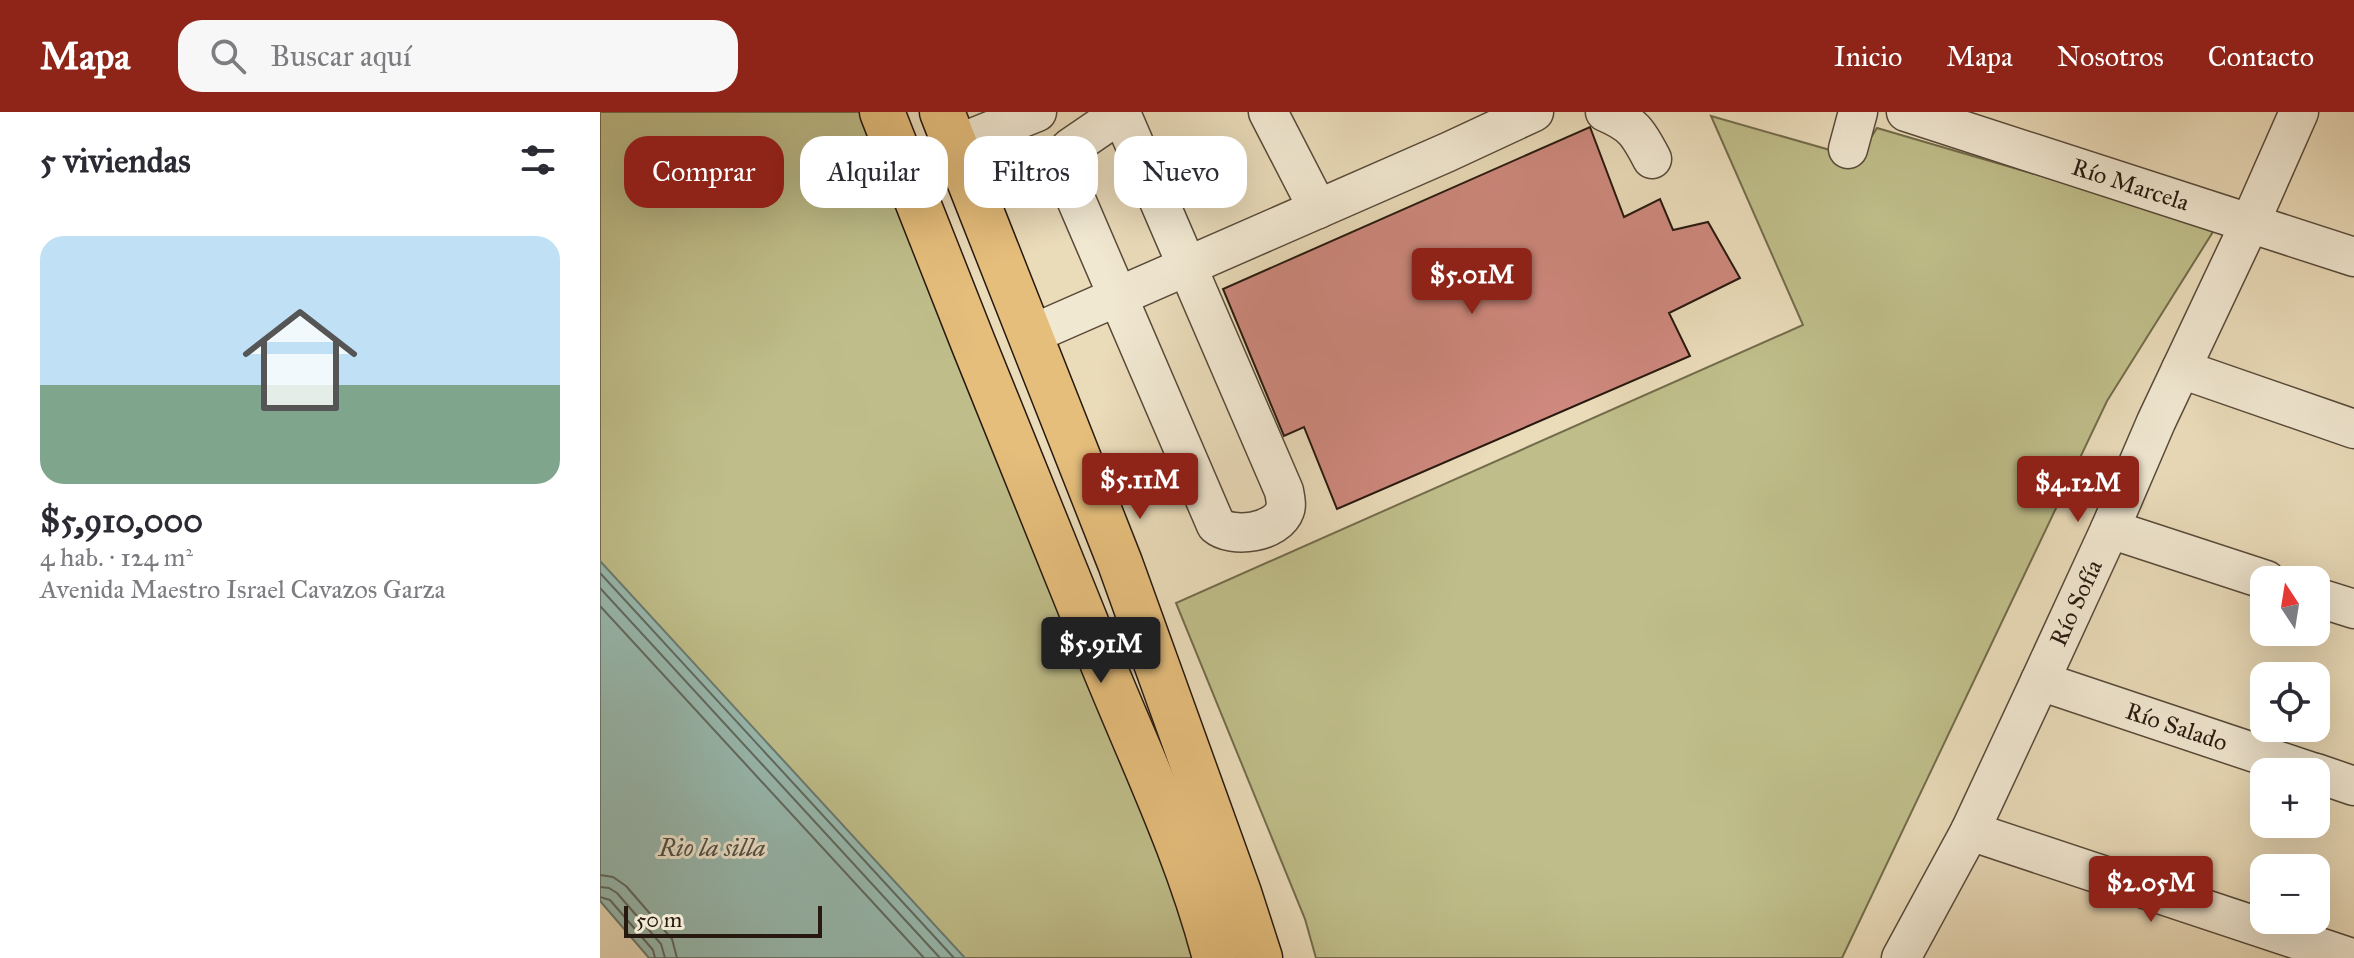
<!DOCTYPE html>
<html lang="es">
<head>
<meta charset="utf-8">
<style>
  :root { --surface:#fff; --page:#f7f7f7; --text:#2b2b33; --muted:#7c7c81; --accent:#8f2418 }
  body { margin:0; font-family:"IM FELL Great Primer",serif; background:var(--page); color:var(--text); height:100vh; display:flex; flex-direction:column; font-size:30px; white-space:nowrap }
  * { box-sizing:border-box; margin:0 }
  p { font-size:26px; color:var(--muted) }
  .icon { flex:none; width:44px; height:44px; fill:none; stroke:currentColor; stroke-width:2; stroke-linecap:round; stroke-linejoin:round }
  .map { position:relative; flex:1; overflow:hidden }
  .sheet { display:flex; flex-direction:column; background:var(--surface); width:600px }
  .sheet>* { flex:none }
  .top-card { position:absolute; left:24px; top:24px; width:760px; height:72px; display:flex; gap:16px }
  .needle { width:52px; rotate:348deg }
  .tools { position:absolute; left:1650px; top:454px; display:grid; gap:16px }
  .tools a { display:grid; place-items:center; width:80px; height:80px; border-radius:16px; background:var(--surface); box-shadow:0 8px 32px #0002; font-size:40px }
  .scale { position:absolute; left:24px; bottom:20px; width:198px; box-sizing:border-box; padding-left:8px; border:4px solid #27190f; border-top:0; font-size:22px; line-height:28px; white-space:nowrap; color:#27190f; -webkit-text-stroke:6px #f1e8d2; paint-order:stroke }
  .price { position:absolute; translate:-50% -68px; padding:0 18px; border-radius:8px; background:var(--accent); color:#fff; font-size:26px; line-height:52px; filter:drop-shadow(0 2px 4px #0008) }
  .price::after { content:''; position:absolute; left:50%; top:48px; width:24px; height:18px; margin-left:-12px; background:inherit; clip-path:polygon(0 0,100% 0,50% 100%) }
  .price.on { background:#222; color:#fff }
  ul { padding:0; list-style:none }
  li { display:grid; align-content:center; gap:16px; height:424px; padding:0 40px }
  li span { display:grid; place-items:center; height:248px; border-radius:24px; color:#555 }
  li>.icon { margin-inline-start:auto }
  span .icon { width:144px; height:144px; fill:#fffc; stroke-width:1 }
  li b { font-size:34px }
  h2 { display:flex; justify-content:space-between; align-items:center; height:96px; padding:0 40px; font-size:34px }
  .chip { padding:0 28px; border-radius:24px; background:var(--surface); box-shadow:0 8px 32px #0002; font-size:28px; line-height:72px }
  .chip.on { background:var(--accent); color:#fff }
  header { display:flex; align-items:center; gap:48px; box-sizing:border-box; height:112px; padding:0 40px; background:var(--accent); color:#fff }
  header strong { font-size:38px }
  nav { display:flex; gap:44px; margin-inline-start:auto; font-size:28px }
  .search { width:560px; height:72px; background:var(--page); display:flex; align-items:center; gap:20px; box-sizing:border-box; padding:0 28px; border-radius:24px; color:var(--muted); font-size:30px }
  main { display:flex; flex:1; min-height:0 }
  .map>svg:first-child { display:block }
  .green { fill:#bfbe8a; stroke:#736c4c; stroke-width:2 }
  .water { fill:#98bbb1; stroke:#6b7a70; stroke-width:2 }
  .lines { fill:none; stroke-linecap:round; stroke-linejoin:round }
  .shore { stroke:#606a60; stroke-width:2 }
  .building { fill:#ce887d; stroke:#27190f; stroke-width:2 }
  .minor-casing { stroke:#584a3a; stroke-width:41 }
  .major-casing { stroke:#27190f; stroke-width:47 }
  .minor { stroke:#f1e8d2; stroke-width:38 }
  .major { stroke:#e5be7c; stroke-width:44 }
  .labels { text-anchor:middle; stroke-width:6; stroke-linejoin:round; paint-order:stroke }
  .street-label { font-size:24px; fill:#27190f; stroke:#f1e8d2 }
  .water-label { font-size:26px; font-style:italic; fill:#4f5248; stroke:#f1e8d2 }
</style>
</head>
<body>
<header>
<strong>Mapa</strong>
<div class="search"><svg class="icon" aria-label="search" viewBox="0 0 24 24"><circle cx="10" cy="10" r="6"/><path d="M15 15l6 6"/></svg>Buscar aquí</div>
<nav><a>Inicio</a><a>Mapa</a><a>Nosotros</a><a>Contacto</a></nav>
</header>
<main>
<section class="sheet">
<h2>5 viviendas<svg class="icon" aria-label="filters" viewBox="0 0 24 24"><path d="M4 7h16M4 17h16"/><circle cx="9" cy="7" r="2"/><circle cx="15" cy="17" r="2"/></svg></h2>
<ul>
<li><span style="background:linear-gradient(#bfe0f5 60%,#7fa58c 0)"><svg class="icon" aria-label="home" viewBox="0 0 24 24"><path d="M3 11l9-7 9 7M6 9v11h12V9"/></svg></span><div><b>$5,910,000</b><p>4 hab. · 124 m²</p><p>Avenida Maestro Israel Cavazos Garza</p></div></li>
</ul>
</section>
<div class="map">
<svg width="1754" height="846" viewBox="0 0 1754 846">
  <rect width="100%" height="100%" fill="#eadbb9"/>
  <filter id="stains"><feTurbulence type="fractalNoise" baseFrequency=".0025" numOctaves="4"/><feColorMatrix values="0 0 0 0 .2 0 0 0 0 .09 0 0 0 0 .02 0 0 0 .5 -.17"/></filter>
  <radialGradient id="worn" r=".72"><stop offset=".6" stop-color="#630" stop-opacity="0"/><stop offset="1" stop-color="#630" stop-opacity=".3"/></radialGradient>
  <!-- green -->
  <g class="green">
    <path d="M0,0H263L606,846H239L0,571Z"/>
    <path d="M1111,4L1258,46L1277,16L1616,115L1507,289L1242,846H716L705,807L576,491L1203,213Z"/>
  </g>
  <!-- water -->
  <path class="water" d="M0,449L365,846H49L0,789Z"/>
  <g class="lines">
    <!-- shore -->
    <g class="shore">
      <path d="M0,461L354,846"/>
      <path d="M0,476L340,846"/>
      <path d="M0,494L324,846"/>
      <path d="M0,763L13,765L26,774L72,827L77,846"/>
      <path d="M0,775L9,776L17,781L61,832L65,846"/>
      <path d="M0,785L10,788L53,838L55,846"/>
    </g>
  </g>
  <!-- building -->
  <path class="building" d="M990,15L1024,105L1060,87L1073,118L1108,110L1140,166L1069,201L1090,244L737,397L704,315L684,324L623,177Z"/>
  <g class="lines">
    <!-- minor casing -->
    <g class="minor-casing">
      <g id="minor">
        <path d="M520,0L521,1L684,379C685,385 687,393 685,398C677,421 632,427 616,413L469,71C466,58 464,49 470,36L521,1"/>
        <path d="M668,0L718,97"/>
        <path d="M1005,0C1033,12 1038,20 1052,47"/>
        <path id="s1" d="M1306,0L1754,145"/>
        <path d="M355,33L437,0"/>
        <path d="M1248,37L1258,0"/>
        <path d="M430,223L848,40L934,0"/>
        <path d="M1581,257L1754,317"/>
        <path d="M1510,417L1666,468"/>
        <path d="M1716,485L1754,497"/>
        <path id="s2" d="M1440,569L1712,660"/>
        <path d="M1716,661L1754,674"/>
        <path d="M1370,719L1752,846"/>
        <path id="s3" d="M1301,846L1370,719L1440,569L1510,417L1556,310L1650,111L1699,0"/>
      </g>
    </g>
    <!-- major casing -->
    <g class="major-casing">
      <g id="major">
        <path d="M282,0C352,179 423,357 496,535C537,638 587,738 615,846"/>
        <path d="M342,0L520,451L639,781L660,846"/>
      </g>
    </g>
    <!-- minor -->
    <use href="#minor" class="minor"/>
    <!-- major -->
    <use href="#major" class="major"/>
  </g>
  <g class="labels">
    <!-- street labels -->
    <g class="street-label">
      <text dy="8" stroke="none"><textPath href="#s1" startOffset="236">Río Marcela</textPath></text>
      <text dy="8" stroke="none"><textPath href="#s3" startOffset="396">Río Sofía</textPath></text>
      <text dy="8" stroke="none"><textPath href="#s2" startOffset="144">Río Salado</textPath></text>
    </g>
    <!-- water labels -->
    <g class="water-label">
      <text x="112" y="744">Rio la silla</text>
    </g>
  </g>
  <rect width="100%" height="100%" filter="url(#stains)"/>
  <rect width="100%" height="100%" fill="url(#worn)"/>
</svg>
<div class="tools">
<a><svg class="needle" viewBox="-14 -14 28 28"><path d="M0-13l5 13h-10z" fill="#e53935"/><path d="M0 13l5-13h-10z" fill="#7c7c81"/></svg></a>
<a><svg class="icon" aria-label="locate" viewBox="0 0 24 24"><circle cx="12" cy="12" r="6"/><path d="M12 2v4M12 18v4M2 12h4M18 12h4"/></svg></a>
<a>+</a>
<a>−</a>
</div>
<div class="scale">50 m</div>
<b class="price" style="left:872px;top:204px">$5.01M</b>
<b class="price" style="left:540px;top:409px">$5.11M</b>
<b class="price" style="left:1478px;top:412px">$4.12M</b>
<b class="price on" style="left:501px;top:573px">$5.91M</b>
<b class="price" style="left:1551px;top:812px">$2.05M</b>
<div class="top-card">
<a class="chip on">Comprar</a>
<a class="chip">Alquilar</a>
<a class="chip">Filtros</a>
<a class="chip">Nuevo</a>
</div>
</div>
</main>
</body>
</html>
